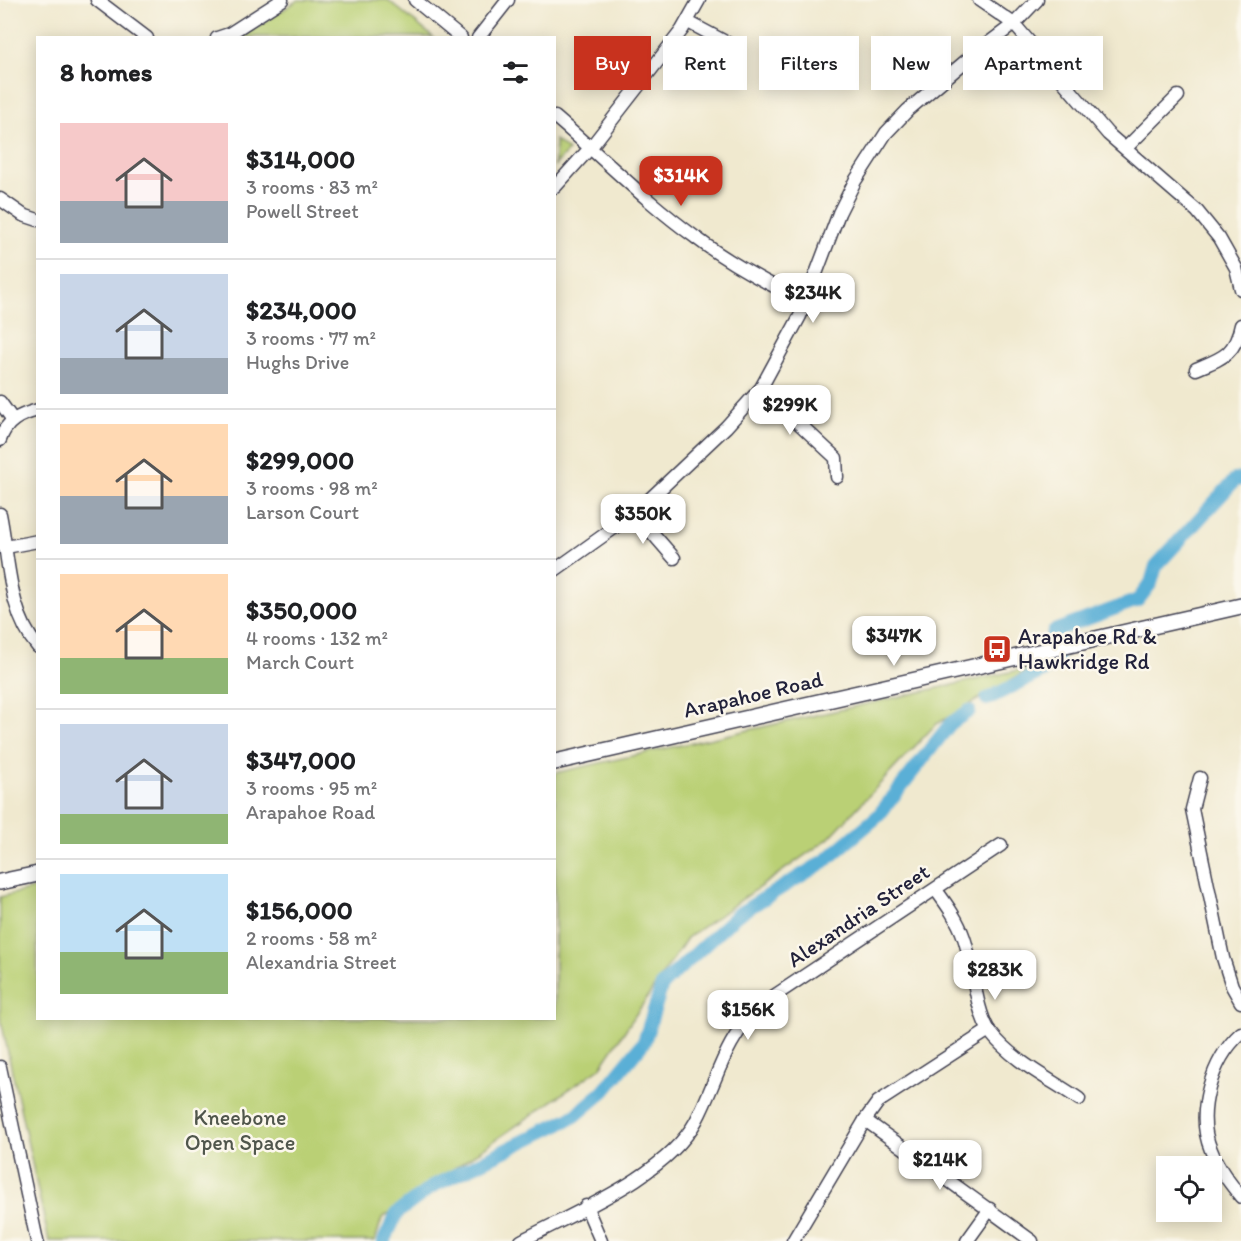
<!DOCTYPE html>
<html lang="en">
<head>
<meta charset="utf-8">
<style>
  :root { --surface:#fff; --page:#f2f2f2; --text:#202124; --muted:#757577; --line:#e0e0e0; --accent:#c8321e }
  body { margin:0; font-family:Itim,sans-serif; background:var(--page); color:var(--text); height:100vh; display:flex; flex-direction:column; font-size:22px; white-space:nowrap }
  * { box-sizing:border-box; margin:0 }
  p { font-size:20px; color:var(--muted) }
  .icon { flex:none; width:33px; height:33px; fill:none; stroke:currentColor; stroke-width:2; stroke-linecap:round; stroke-linejoin:round }
  .map { position:relative; flex:1; overflow:hidden }
  .panel { position:absolute; left:36px; top:36px; width:520px; height:984px; display:flex; flex-direction:column; background:var(--surface); border-radius:0px; box-shadow:0 3px 15px #0003 }
  .panel>* { flex:none }
  .guide { position:absolute; left:574px; top:36px; width:570px; height:54px; display:flex; gap:12px }
  .tools { position:absolute; left:1156px; top:1156px; display:grid; gap:12px }
  .tools a { display:grid; place-items:center; width:66px; height:66px; border-radius:0px; background:var(--surface); box-shadow:0 3px 15px #0003; font-size:30px }
  .price { position:absolute; translate:-50% -51px; padding:0 14px; border-radius:12px; background:#fff; color:#222; font-size:20px; line-height:39px; filter:drop-shadow(0 2px 3px #0008) }
  .price::after { content:''; position:absolute; left:50%; top:36px; width:18px; height:14px; margin-left:-9px; background:inherit; clip-path:polygon(0 0,100% 0,50% 100%) }
  .price.active { background:var(--accent); color:#fff }
  ul { padding:0; list-style:none }
  li { display:flex; align-items:center; gap:18px; height:150px; padding:0 24px }
  li+li { border-top:2px solid var(--line) }
  li span { display:grid; place-items:center; flex:none; width:168px; height:120px; border-radius:0px; color:#555 }
  li>.icon { margin-inline-start:auto }
  span .icon { width:72px; height:72px; fill:#fffc; stroke-width:1 }
  li b { font-size:26px }
  h2 { display:flex; justify-content:space-between; align-items:center; height:72px; padding:0 24px; font-size:26px }
  .tag { padding:0 21px; border-radius:0px; background:var(--surface); box-shadow:0 3px 15px #0003; font-size:21px; line-height:54px }
  .tag.active { background:var(--accent); color:#fff }
  .map>svg:first-child { display:block }
  .green { fill:#bad074; stroke:#6e7958; stroke-width:1.5 }
  .lines { fill:none; stroke-linecap:round; stroke-linejoin:round }
  .canal { stroke:#5aafd6; stroke-width:14 }
  .minor-casing { stroke:#414051; stroke-width:15 }
  .major-casing { stroke:#414051; stroke-width:18 }
  .minor { stroke:#fff; stroke-width:12 }
  .major { stroke:#fff; stroke-width:15 }
  .labels { text-anchor:middle; stroke-width:5; stroke-linejoin:round; paint-order:stroke }
  .poi-label { font-size:22px; fill:#22223b; stroke:#fbf7ec; text-anchor:start }
  .street-label { font-size:22px; fill:#22223b; stroke:#fbf7ec }
  .park-label { font-size:22px; fill:#50564c; stroke:#fbf7ec }
</style>
</head>
<body>
<div class="map">
<svg width="1241" height="1241" viewBox="0 0 1241 1241">
  <rect width="100%" height="100%" fill="#fbf7ec"/>
  <filter id="ink" filterUnits="userSpaceOnUse"><feTurbulence type="fractalNoise" baseFrequency=".0167" numOctaves="2"/><feDisplacementMap in="SourceGraphic" scale="12" xChannelSelector="R" yChannelSelector="G"/><feConvolveMatrix kernelMatrix="1 2 1 2 8 2 1 2 1" color-interpolation-filters="sRGB"/></filter>
  <filter id="wash" filterUnits="userSpaceOnUse"><feTurbulence type="fractalNoise" baseFrequency=".008" numOctaves="4" result="noise"/><feDisplacementMap in="SourceGraphic" scale="24" xChannelSelector="R" yChannelSelector="G"/><feGaussianBlur stdDeviation="1.35" result="paint"/><feColorMatrix in="noise" values="0 0 0 0 0 0 0 0 0 0 0 0 0 0 0 0 0 1.4 0 .05"/><feComposite in="paint" operator="in"/></filter>
  <g filter="url(#wash)">
    <rect width="100%" height="100%" fill="#f0e9cf"/>
    <!-- green -->
    <g class="green">
      <path d="M298,0H388L433,37H241Z"/>
      <path d="M555,140L568,151L555,165Z"/>
      <path d="M1033,667L935,725L828,839L687,938L600,1068L382,1218L375,1241H49L0,1016V897L37,888L38,1018H555V773Z"/>
    </g>
    <g class="lines">
      <!-- canal -->
      <g class="canal">
        <path d="M1051,641L1054,631L1138,600L1151,583L1156,566L1235,480L1241,479"/>
        <path d="M987,699L1051,667L1058,661"/>
        <path d="M384,1241L397,1213L433,1186L575,1116L604,1091L644,1042L662,985L737,915L825,861L878,816L951,723L969,711"/>
      </g>
    </g>
  </g>
  <g filter="url(#ink)">
    <g class="lines">
      <!-- minor casing -->
      <g class="minor-casing">
        <g id="minor">
          <path d="M97,0L147,38"/>
          <path d="M415,0L461,38"/>
          <path d="M979,0L1014,24L1108,134L1197,211L1219,238L1236,268L1241,289"/>
          <path d="M688,22L733,46"/>
          <path d="M217,38L229,34L282,0"/>
          <path d="M478,38L508,0"/>
          <path d="M555,117C602,157 645,201 695,237C729,263 768,284 806,302"/>
          <path d="M1126,148L1178,96"/>
          <path d="M555,187L591,147L682,30L699,0"/>
          <path d="M0,199L23,215L38,220"/>
          <path d="M1196,369C1222,358 1235,355 1241,325"/>
          <path d="M761,388L836,458L837,477"/>
          <path d="M0,402L13,420"/>
          <path d="M0,440C6,421 19,415 38,410"/>
          <path d="M635,513L674,558"/>
          <path d="M0,514C9,558 8,613 38,647"/>
          <path d="M1,545L6,547L38,541"/>
          <path d="M555,570L635,513L726,427L761,388L800,316L839,213L855,181L886,133L908,110L974,54L1014,24L1037,0"/>
          <path d="M1200,778L1192,809L1223,958L1232,986L1241,1002"/>
          <path d="M936,890C947,905 958,920 964,938C973,964 975,1010 990,1032C1012,1061 1050,1079 1079,1099"/>
          <path d="M1241,1033C1212,1059 1195,1113 1211,1150C1218,1168 1229,1182 1241,1197"/>
          <path d="M0,1067L37,1241"/>
          <path d="M865,1120L1032,1241"/>
          <path d="M586,1206L601,1241"/>
          <path d="M521,1241C575,1212 666,1176 696,1121C719,1077 722,1045 759,1006L1001,845"/>
          <path d="M793,1241L865,1120L878,1102L989,1030"/>
          <path d="M967,1241L990,1209"/>
        </g>
      </g>
      <!-- major casing -->
      <g class="major-casing">
        <g id="major">
          <path d="M555,762L1241,606"/>
          <path d="M0,882L38,874"/>
        </g>
      </g>
      <!-- minor -->
      <use href="#minor" class="minor"/>
      <!-- major -->
      <use href="#major" class="major"/>
    </g>
  </g>
  <!-- icons -->
  <defs>
    <g id="bus-square" transform="scale(1.5)"><rect x="-9" y="-9" width="18" height="18" rx="4" fill="#c8321e" stroke="#fbf7ec"/><path d="M-5-6H5V4H4V6H2V4H-2V6H-4V4H-5ZM-3.5-4V0h7V-4ZM-3.5 1.2v1.5H-2V1.2ZM2 1.2v1.5H3.5V1.2Z" fill="#fff"/></g>
  </defs>
  <g fill-rule="evenodd">
    <use href="#bus-square" x="997" y="649"/>
  </g>
  <g class="labels">
    <!-- poi labels -->
    <g class="poi-label">
      <text x="1018" y="644">Arapahoe Rd &amp;<tspan x="1018" dy="25">Hawkridge Rd</tspan></text>
    </g>
    <!-- street labels -->
    <g class="street-label">
      <text transform="translate(753 694) rotate(-13)" y="8">Arapahoe Road</text>
      <text transform="translate(858 915) rotate(-34)" y="8">Alexandria Street</text>
    </g>
    <!-- park labels -->
    <g class="park-label">
      <text x="240" y="1125">Kneebone<tspan x="240" dy="25">Open Space</tspan></text>
    </g>
  </g>
</svg>
<div class="tools">
<a><svg class="icon" aria-label="locate" viewBox="0 0 24 24"><circle cx="12" cy="12" r="6"/><path d="M12 2v4M12 18v4M2 12h4M18 12h4"/></svg></a>
</div>
<b class="price active" style="left:681px;top:207px">$314K</b>
<b class="price" style="left:813px;top:324px">$234K</b>
<b class="price" style="left:790px;top:436px">$299K</b>
<b class="price" style="left:643px;top:545px">$350K</b>
<b class="price" style="left:894px;top:667px">$347K</b>
<b class="price" style="left:995px;top:1001px">$283K</b>
<b class="price" style="left:748px;top:1041px">$156K</b>
<b class="price" style="left:940px;top:1191px">$214K</b>
<div class="guide">
<a class="tag active">Buy</a>
<a class="tag">Rent</a>
<a class="tag">Filters</a>
<a class="tag">New</a>
<a class="tag">Apartment</a>
</div>
<section class="panel">
<h2>8 homes<svg class="icon" aria-label="filters" viewBox="0 0 24 24"><path d="M4 7h16M4 17h16"/><circle cx="9" cy="7" r="2"/><circle cx="15" cy="17" r="2"/></svg></h2>
<ul>
<li><span style="background:linear-gradient(#f6c9c9 65%,#9aa5b1 0)"><svg class="icon" aria-label="home" viewBox="0 0 24 24"><path d="M3 11l9-7 9 7M6 9v11h12V9"/></svg></span><div><b>$314,000</b><p>3 rooms · 83 m²</p><p>Powell Street</p></div></li>
<li><span style="background:linear-gradient(#c9d6e8 70%,#9aa5b1 0)"><svg class="icon" aria-label="home" viewBox="0 0 24 24"><path d="M3 11l9-7 9 7M6 9v11h12V9"/></svg></span><div><b>$234,000</b><p>3 rooms · 77 m²</p><p>Hughs Drive</p></div></li>
<li><span style="background:linear-gradient(#ffd9b3 60%,#9aa5b1 0)"><svg class="icon" aria-label="home" viewBox="0 0 24 24"><path d="M3 11l9-7 9 7M6 9v11h12V9"/></svg></span><div><b>$299,000</b><p>3 rooms · 98 m²</p><p>Larson Court</p></div></li>
<li><span style="background:linear-gradient(#ffd9b3 70%,#8fb573 0)"><svg class="icon" aria-label="home" viewBox="0 0 24 24"><path d="M3 11l9-7 9 7M6 9v11h12V9"/></svg></span><div><b>$350,000</b><p>4 rooms · 132 m²</p><p>March Court</p></div></li>
<li><span style="background:linear-gradient(#c9d6e8 75%,#8fb573 0)"><svg class="icon" aria-label="home" viewBox="0 0 24 24"><path d="M3 11l9-7 9 7M6 9v11h12V9"/></svg></span><div><b>$347,000</b><p>3 rooms · 95 m²</p><p>Arapahoe Road</p></div></li>
<li><span style="background:linear-gradient(#bfe0f5 65%,#8fb573 0)"><svg class="icon" aria-label="home" viewBox="0 0 24 24"><path d="M3 11l9-7 9 7M6 9v11h12V9"/></svg></span><div><b>$156,000</b><p>2 rooms · 58 m²</p><p>Alexandria Street</p></div></li>
</ul>
</section>
</div>
</body>
</html>
